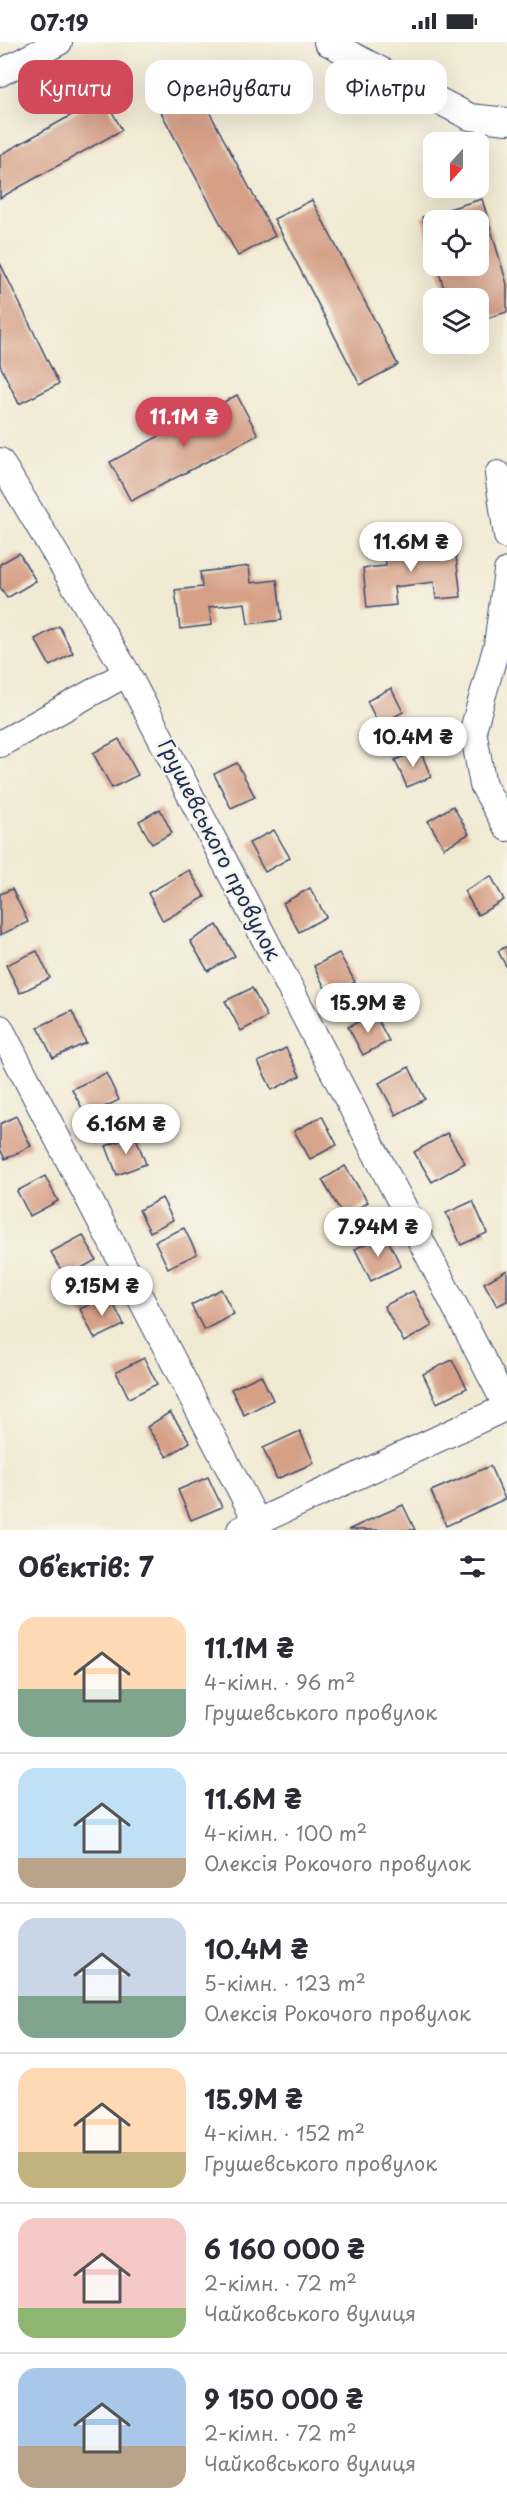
<!DOCTYPE html>
<html lang="uk">
<head>
<meta charset="utf-8">
<style>
  :root { --surface:#fff; --page:#f7f7f7; --text:#2b2b33; --muted:#7c7c81; --line:#e1e1e2; --accent:#d1495b }
  body { margin:0; font-family:"Playpen Sans",sans-serif; background:var(--page); color:var(--text); height:100vh; display:flex; flex-direction:column; font-size:22px; white-space:nowrap }
  * { box-sizing:border-box; margin:0 }
  p { font-size:20px; color:var(--muted) }
  .icon { flex:none; width:33px; height:33px; fill:none; stroke:currentColor; stroke-width:2; stroke-linecap:round; stroke-linejoin:round }
  .map { position:relative; height:1488px; overflow:hidden }
  .panel { display:flex; flex-direction:column; background:var(--surface); flex:1 }
  .panel>* { flex:none }
  .top-card { position:absolute; left:18px; top:18px; width:471px; height:54px; display:flex; gap:12px }
  .needle { width:39px; rotate:201deg }
  .buttons { position:absolute; left:423px; top:90px; display:grid; gap:12px }
  .buttons a { display:grid; place-items:center; width:66px; height:66px; border-radius:12px; background:var(--surface); box-shadow:0 6px 24px #0002; font-size:30px }
  .price { position:absolute; translate:-50% -51px; padding:0 14px; border-radius:21px; background:#fff; color:#222; font-size:20px; line-height:39px; filter:drop-shadow(0 2px 3px #0008) }
  .price::after { content:''; position:absolute; left:50%; top:36px; width:18px; height:14px; margin-left:-9px; background:inherit; clip-path:polygon(0 0,100% 0,50% 100%) }
  .price.on { background:var(--accent); color:#fff }
  ul { padding:0; list-style:none }
  li { display:flex; align-items:center; gap:18px; height:150px; padding:0 18px }
  li+li { border-top:2px solid var(--line) }
  li span { display:grid; place-items:center; flex:none; width:168px; height:120px; border-radius:18px; color:#555 }
  li>.icon { margin-inline-start:auto }
  span .icon { width:72px; height:72px; fill:#fffc; stroke-width:1 }
  li b { font-size:26px }
  h2 { display:flex; justify-content:space-between; align-items:center; height:72px; padding:0 18px; font-size:26px }
  .pill { padding:0 21px; border-radius:18px; background:var(--surface); box-shadow:0 6px 24px #0002; font-size:21px; line-height:54px }
  .pill.on { background:var(--accent); color:#fff }
  .status { display:flex; justify-content:space-between; align-items:center; height:42px; padding:0 30px; background:var(--surface); direction:ltr }
  .status svg { height:16px; fill:currentColor }
  .map>svg:first-child { display:block }
  .building { fill:#d6a087 }
  .lines { fill:none; stroke-linecap:round; stroke-linejoin:round }
  .street-casing { stroke:#3b4b70; stroke-width:28 }
  .street { stroke:#fff; stroke-width:26 }
  .labels { text-anchor:middle; stroke-width:4.5; stroke-linejoin:round; paint-order:stroke }
  .street-label { font-size:21px; fill:#1b2f5e; stroke:#f7f3e8 }
</style>
</head>
<body>
<div class="status"><b>07:19</b><svg viewBox="0 0 49 12"><path d="M0 12V9h3v3zM5 12V6h3v6zM10 12V3h3v9zM15 12V0h3v12zM26 1h20v11H26zM47 4h2v5h-2z"/></svg></div>
<div class="map">
<svg width="507" height="1488" viewBox="0 0 507 1488">
  <rect width="100%" height="100%" fill="#f7f3e8"/>
  <filter id="ink" filterUnits="userSpaceOnUse"><feTurbulence type="fractalNoise" baseFrequency=".0167" numOctaves="2"/><feDisplacementMap in="SourceGraphic" scale="12" xChannelSelector="R" yChannelSelector="G"/><feConvolveMatrix kernelMatrix="1 2 1 2 8 2 1 2 1" color-interpolation-filters="sRGB"/></filter>
  <filter id="wash" filterUnits="userSpaceOnUse"><feTurbulence type="fractalNoise" baseFrequency=".008" numOctaves="4" result="noise"/><feDisplacementMap in="SourceGraphic" scale="24" xChannelSelector="R" yChannelSelector="G"/><feGaussianBlur stdDeviation="1.35" result="paint"/><feColorMatrix in="noise" values="0 0 0 0 0 0 0 0 0 0 0 0 0 0 0 0 0 1.4 0 .05"/><feComposite in="paint" operator="in"/></filter>
  <g filter="url(#wash)">
    <rect width="100%" height="100%" fill="#f1ead3"/>
    <g id="blocks">
      <!-- building -->
      <g class="building">
        <path d="M185,24L275,194L238,214L147,44Z"/>
        <path d="M104,55L122,88L0,156V113Z"/>
        <path d="M482,157L507,242V270L478,279V256H447L437,224H478V178H434L433,210L422,175Z"/>
        <path d="M312,158L398,323L360,343L274,177Z"/>
        <path d="M0,221L59,342L19,362L0,323Z"/>
        <path d="M237,353L258,393L131,459L110,420Z"/>
        <path d="M434,497L436,517L456,514L461,555L436,557L434,540L394,545L396,563L367,566L363,526L386,524L384,503Z"/>
        <path d="M19,511L36,539L7,556L0,545V522Z"/>
        <path d="M249,524L251,541L277,538L282,578L248,582L245,561L209,565L212,583L180,587L175,548L202,545L200,530Z"/>
        <path d="M59,584L73,611L50,624L35,597Z"/>
        <path d="M391,646L403,670L379,683L367,659Z"/>
        <path d="M119,697L138,733L112,746L93,711Z"/>
        <path d="M420,708L431,735L407,745L395,718Z"/>
        <path d="M237,721L255,755L231,766L214,732Z"/>
        <path d="M453,764L469,792L444,806L428,779Z"/>
        <path d="M160,767L172,791L152,802L139,779Z"/>
        <path d="M274,788L290,816L265,830L249,801Z"/>
        <path d="M189,828L205,855L163,879L148,851Z"/>
        <path d="M491,834L504,858L478,873L464,849Z"/>
        <path d="M310,846L326,875L299,890L283,861Z"/>
        <path d="M12,847L28,880L0,893V852Z"/>
        <path d="M217,883L235,914L208,929L190,899Z"/>
        <path d="M507,904V926L498,909Z"/>
        <path d="M37,909L50,936L20,951L6,923Z"/>
        <path d="M339,911L355,940L329,954L314,924Z"/>
        <path d="M252,946L267,975L241,989L225,959Z"/>
        <path d="M72,969L86,1001L53,1016L38,985Z"/>
        <path d="M374,971L389,999L363,1013L348,985Z"/>
        <path d="M286,1006L300,1034L272,1048L258,1020Z"/>
        <path d="M409,1025L425,1057L396,1073L379,1041Z"/>
        <path d="M106,1031L119,1058L86,1074L72,1047Z"/>
        <path d="M16,1074L31,1104L5,1117L0,1107V1082Z"/>
        <path d="M322,1074L337,1103L310,1117L294,1089Z"/>
        <path d="M447,1091L465,1121L432,1140L414,1110Z"/>
        <path d="M135,1093L146,1122L117,1133L106,1104Z"/>
        <path d="M345,1124L368,1160L344,1175L322,1138Z"/>
        <path d="M45,1134L58,1159L30,1174L17,1149Z"/>
        <path d="M162,1156L173,1178L150,1190L139,1168Z"/>
        <path d="M473,1159L487,1191L461,1203L446,1171Z"/>
        <path d="M184,1186L197,1212L168,1226L155,1199Z"/>
        <path d="M385,1192L401,1224L371,1239L355,1207Z"/>
        <path d="M83,1193L96,1218L65,1235L51,1210Z"/>
        <path d="M507,1228V1259L497,1264L484,1241Z"/>
        <path d="M221,1247L234,1272L204,1288L191,1263Z"/>
        <path d="M413,1249L432,1284L404,1300L384,1264Z"/>
        <path d="M109,1253L124,1283L95,1297L80,1267Z"/>
        <path d="M144,1316L157,1342L129,1356L116,1330Z"/>
        <path d="M452,1318L467,1346L437,1361L423,1332Z"/>
        <path d="M261,1333L273,1358L244,1373L231,1347Z"/>
        <path d="M170,1370L190,1400L167,1415L147,1385Z"/>
        <path d="M300,1389L314,1421L277,1437L263,1406Z"/>
        <path d="M490,1424L505,1457L446,1484L431,1449Z"/>
        <path d="M208,1435L222,1465L191,1478L178,1448Z"/>
        <path d="M403,1463L415,1488H348L365,1480Z"/>
      </g>
    </g>
  </g>
  <g filter="url(#ink)">
    <use href="#blocks" fill-opacity="0" stroke="#3b4b70" stroke-width="1.5"/>
    <g class="lines">
      <!-- street casing -->
      <g class="street-casing">
        <g id="street">
          <path d="M327,0L470,75L507,79"/>
          <path d="M0,31L59,0"/>
          <path d="M0,419L127,631L507,1365"/>
          <path d="M498,432L507,494"/>
          <path d="M507,529L497,603L473,688L483,743L507,786"/>
          <path d="M0,702L127,631"/>
          <path d="M0,986L257,1480"/>
          <path d="M240,1488L507,1365"/>
        </g>
      </g>
      <!-- street -->
      <use href="#street" class="street"/>
    </g>
  </g>
  <g class="labels">
    <!-- street labels -->
    <g class="street-label">
      <text transform="translate(219 808) rotate(63)" y="7">Грушевського провулок</text>
    </g>
  </g>
</svg>
<div class="buttons">
<a><svg class="needle" viewBox="-14 -14 28 28"><path d="M0-13l5 13h-10z" fill="#e53935"/><path d="M0 13l5-13h-10z" fill="#7c7c81"/></svg></a>
<a><svg class="icon" aria-label="locate" viewBox="0 0 24 24"><circle cx="12" cy="12" r="6"/><path d="M12 2v4M12 18v4M2 12h4M18 12h4"/></svg></a>
<a><svg class="icon" aria-label="layers" viewBox="0 0 24 24"><path d="M12 4l9 5-9 5-9-5zM3 14l9 5 9-5"/></svg></a>
</div>
<b class="price on" style="left:184px;top:406px">11.1M ₴</b>
<b class="price" style="left:411px;top:531px">11.6M ₴</b>
<b class="price" style="left:413px;top:726px">10.4M ₴</b>
<b class="price" style="left:368px;top:992px">15.9M ₴</b>
<b class="price" style="left:126px;top:1113px">6.16M ₴</b>
<b class="price" style="left:378px;top:1216px">7.94M ₴</b>
<b class="price" style="left:102px;top:1275px">9.15M ₴</b>
<div class="top-card">
<a class="pill on">Купити</a>
<a class="pill">Орендувати</a>
<a class="pill">Фільтри</a>
</div>
</div>
<section class="panel">
<h2>Об’єктів: 7<svg class="icon" aria-label="filters" viewBox="0 0 24 24"><path d="M4 7h16M4 17h16"/><circle cx="9" cy="7" r="2"/><circle cx="15" cy="17" r="2"/></svg></h2>
<ul>
<li><span style="background:linear-gradient(#ffd9b3 60%,#7fa58c 0)"><svg class="icon" aria-label="home" viewBox="0 0 24 24"><path d="M3 11l9-7 9 7M6 9v11h12V9"/></svg></span><div><b>11.1M ₴</b><p>4-кімн. · 96 m²</p><p>Грушевського провулок</p></div></li>
<li><span style="background:linear-gradient(#bfe0f5 75%,#b9a48a 0)"><svg class="icon" aria-label="home" viewBox="0 0 24 24"><path d="M3 11l9-7 9 7M6 9v11h12V9"/></svg></span><div><b>11.6M ₴</b><p>4-кімн. · 100 m²</p><p>Олексія Рокочого провулок</p></div></li>
<li><span style="background:linear-gradient(#c9d6e8 65%,#7fa58c 0)"><svg class="icon" aria-label="home" viewBox="0 0 24 24"><path d="M3 11l9-7 9 7M6 9v11h12V9"/></svg></span><div><b>10.4M ₴</b><p>5-кімн. · 123 m²</p><p>Олексія Рокочого провулок</p></div></li>
<li><span style="background:linear-gradient(#ffd9b3 70%,#c2b280 0)"><svg class="icon" aria-label="home" viewBox="0 0 24 24"><path d="M3 11l9-7 9 7M6 9v11h12V9"/></svg></span><div><b>15.9M ₴</b><p>4-кімн. · 152 m²</p><p>Грушевського провулок</p></div></li>
<li><span style="background:linear-gradient(#f6c9c9 75%,#8fb573 0)"><svg class="icon" aria-label="home" viewBox="0 0 24 24"><path d="M3 11l9-7 9 7M6 9v11h12V9"/></svg></span><div><b>6 160 000 ₴</b><p>2-кімн. · 72 m²</p><p>Чайковського вулиця</p></div></li>
<li><span style="background:linear-gradient(#a9c7e8 65%,#b9a48a 0)"><svg class="icon" aria-label="home" viewBox="0 0 24 24"><path d="M3 11l9-7 9 7M6 9v11h12V9"/></svg></span><div><b>9 150 000 ₴</b><p>2-кімн. · 72 m²</p><p>Чайковського вулиця</p></div></li>
</ul>
</section>
</body>
</html>
